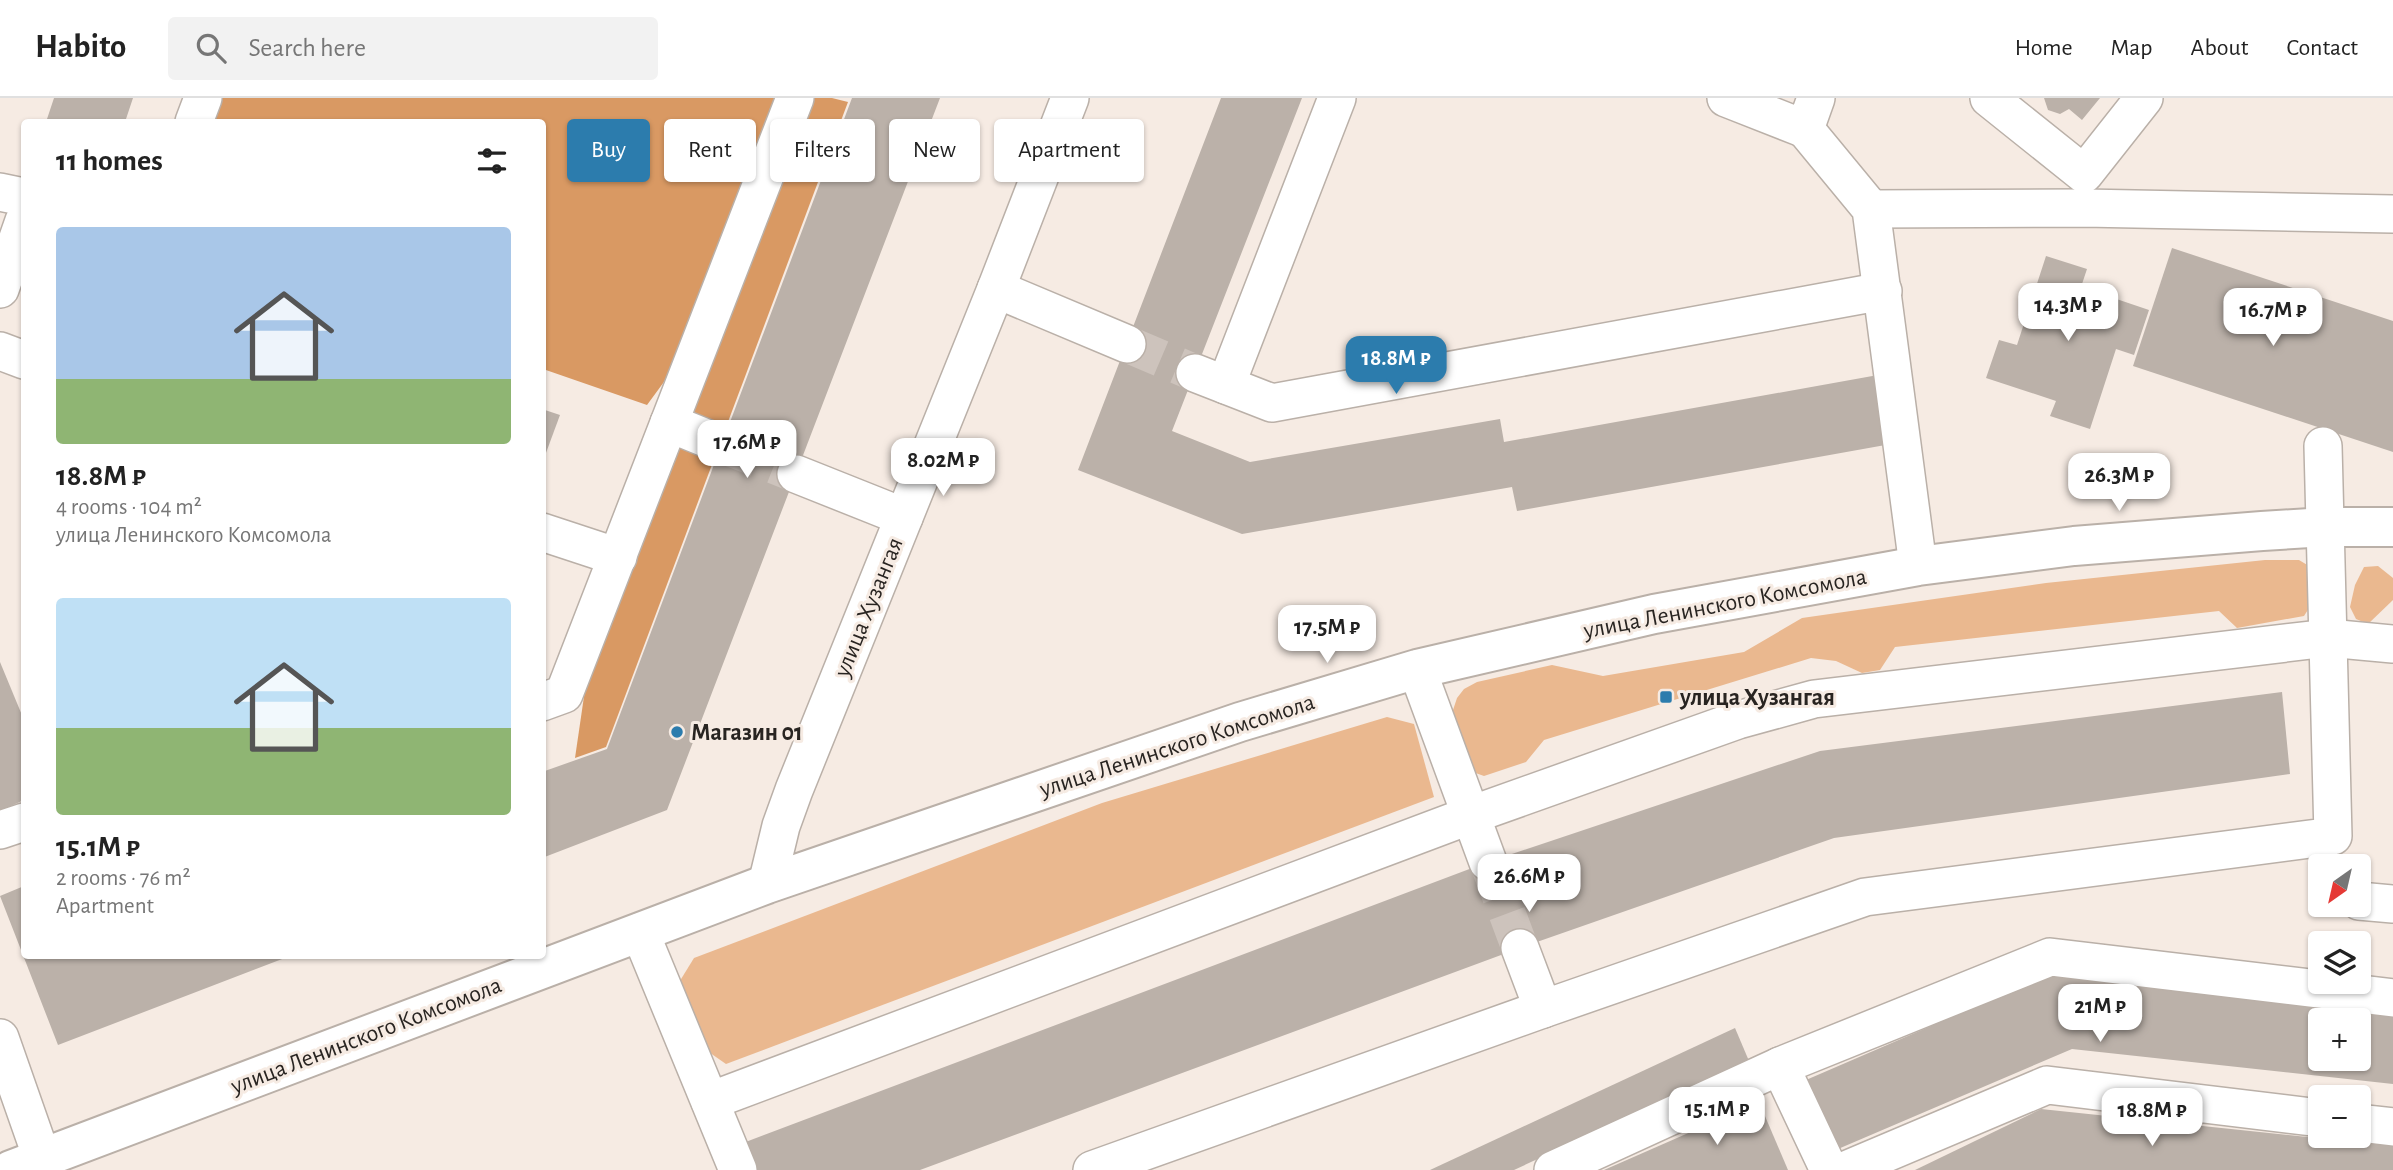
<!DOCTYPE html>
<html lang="en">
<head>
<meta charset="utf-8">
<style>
  :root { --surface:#fff; --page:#f2f2f2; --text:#222; --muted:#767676; --line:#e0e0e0; --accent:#2c7cad }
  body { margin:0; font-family:"Alegreya Sans",sans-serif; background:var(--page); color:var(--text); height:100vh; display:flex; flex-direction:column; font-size:26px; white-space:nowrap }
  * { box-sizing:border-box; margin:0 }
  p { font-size:23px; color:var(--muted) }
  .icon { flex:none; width:38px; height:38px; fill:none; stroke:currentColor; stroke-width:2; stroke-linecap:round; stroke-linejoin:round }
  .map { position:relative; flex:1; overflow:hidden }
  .sheet { position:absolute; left:21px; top:21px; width:525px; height:840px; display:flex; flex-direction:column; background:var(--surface); border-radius:7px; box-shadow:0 2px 5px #0004 }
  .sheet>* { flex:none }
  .hud { position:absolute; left:567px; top:21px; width:665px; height:63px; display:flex; gap:14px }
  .needle { width:46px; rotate:214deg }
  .controls { position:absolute; left:2308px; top:756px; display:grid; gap:14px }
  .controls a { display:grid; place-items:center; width:63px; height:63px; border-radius:7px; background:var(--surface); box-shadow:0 2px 5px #0004; font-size:35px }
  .price { position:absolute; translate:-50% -60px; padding:0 16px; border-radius:14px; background:#fff; color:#222; font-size:23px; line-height:46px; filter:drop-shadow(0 2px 4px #0008) }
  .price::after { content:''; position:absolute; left:50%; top:42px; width:21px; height:16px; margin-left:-10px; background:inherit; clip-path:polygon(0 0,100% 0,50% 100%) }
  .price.active { background:var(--accent); color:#fff }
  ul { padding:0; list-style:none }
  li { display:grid; align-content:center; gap:14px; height:371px; padding:0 35px }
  li span { display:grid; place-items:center; height:217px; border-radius:7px; color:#555 }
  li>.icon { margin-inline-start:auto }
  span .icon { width:126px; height:126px; fill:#fffc; stroke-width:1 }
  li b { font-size:30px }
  h2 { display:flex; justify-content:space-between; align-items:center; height:84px; padding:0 35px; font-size:30px }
  .chip { padding:0 24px; border-radius:7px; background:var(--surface); box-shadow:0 2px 5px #0004; font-size:24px; line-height:63px }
  .chip.active { background:var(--accent); color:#fff }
  header { display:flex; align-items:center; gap:42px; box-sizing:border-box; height:98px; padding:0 35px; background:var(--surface); border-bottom:2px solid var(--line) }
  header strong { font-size:33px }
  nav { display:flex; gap:38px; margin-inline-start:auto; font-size:24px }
  .search { width:490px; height:63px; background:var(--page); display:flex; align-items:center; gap:18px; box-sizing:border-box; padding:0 24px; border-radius:7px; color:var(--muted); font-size:26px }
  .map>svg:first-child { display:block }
  .green { fill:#eab88f }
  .forest { fill:#d99963 }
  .building { fill:#bbb1a9; fill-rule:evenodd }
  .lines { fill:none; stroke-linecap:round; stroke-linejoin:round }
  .minor-tunnel { stroke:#cdc3bc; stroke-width:37; stroke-dasharray:37 18; stroke-linecap:butt }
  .minor-casing { stroke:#bab0a8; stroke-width:40 }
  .major-casing { stroke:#bab0a8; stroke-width:42 }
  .minor { stroke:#fff; stroke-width:37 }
  .major { stroke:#fff; stroke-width:38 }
  .poi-dot { fill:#2c7cad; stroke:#f6ebe3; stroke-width:2.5 }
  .labels { text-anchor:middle; stroke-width:6; stroke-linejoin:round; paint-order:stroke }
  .street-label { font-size:24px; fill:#282421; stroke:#f6ebe3 }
  .poi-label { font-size:24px; font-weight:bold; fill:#282421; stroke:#f6ebe3; text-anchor:start }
</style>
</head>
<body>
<header>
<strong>Habito</strong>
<div class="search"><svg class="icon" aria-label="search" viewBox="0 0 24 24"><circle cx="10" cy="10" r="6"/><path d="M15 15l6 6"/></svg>Search here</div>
<nav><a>Home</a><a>Map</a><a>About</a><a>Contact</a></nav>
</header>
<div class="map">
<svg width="2393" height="1072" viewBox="0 0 2393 1072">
  <rect width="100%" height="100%" fill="#f6ebe3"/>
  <!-- green -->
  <g class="green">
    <path d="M2265,462H2299L2309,468L2311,507L2304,518L2237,530L2219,513L1895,549L1880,572L1862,575L1836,563L1811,560L1544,642L1526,664L1484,678L1470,673L1452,615L1457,600L1464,591L1477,584L1552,567L1603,578L1744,554L1802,520L2046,485Z"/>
    <path d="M2378,468L2393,480V502L2368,526L2356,521L2350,509L2355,487L2364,469Z"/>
    <path d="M1387,619L1414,626L1434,699L726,966L703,950L678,886L694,860L1102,705Z"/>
  </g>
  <!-- forest -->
  <g class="forest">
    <path d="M186,0H788L683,258L647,307L543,271L542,24H179Z"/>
    <path d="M799,0H832L848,4L606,649L575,660L587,578Z"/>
  </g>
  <!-- building -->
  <g class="building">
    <path d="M54,0H133L125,24H46Z"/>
    <path d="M852,0H940L667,712L542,760V674L607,651Z"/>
    <path d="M1221,0H1302L1172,333L1250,364L1500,321L1504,344L1878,277L1891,346L1517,413L1512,389L1242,436L1078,372Z"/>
    <path d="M2044,0H2100L2082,22L2069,11L2060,16L2048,12Z"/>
    <path d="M2172,150L2393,223V354L2133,268Z"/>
    <path d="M2046,158L2087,171L2081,189L2149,212L2134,257L2116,251L2090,331L2050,318L2056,303L1986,280L1999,242L2017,247Z"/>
    <path d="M542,311L560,317L543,363H542Z"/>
    <path d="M0,564L24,622V702L0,713Z"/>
    <path d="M2282,594L2290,676L1834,740L1520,850L920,1072H753L743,1045L1488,764L1820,653Z"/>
    <path d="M24,788V858H290L58,947L0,798Z"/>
    <path d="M2056,874L2393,912V986L2072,951L1838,1051L1806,982ZM2320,922H2359V961H2320Z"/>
    <path d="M1735,930L1749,963L1514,1072H1430Z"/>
    <path d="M1759,1004L1788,1072H1604Z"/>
    <path d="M2041,1011L2393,1048V1072H1915Z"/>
  </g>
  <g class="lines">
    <!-- minor-tunnel -->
    <g class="minor-tunnel">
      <path d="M1127,246L1195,275"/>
      <path d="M723,347L796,376"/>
      <path d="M1488,764L1520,850"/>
    </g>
    <!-- minor casing -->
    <g class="minor-casing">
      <g id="minor">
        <path d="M1726,0L1805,31L1816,0"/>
        <path d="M1989,0L2084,76L2144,0"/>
        <path d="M194,24L203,0"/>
        <path d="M1805,31L1871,111L1918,468"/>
        <path d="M0,94L24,99"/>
        <path d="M1871,111L2084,110L2393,116"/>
        <path d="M0,191L24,123"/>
        <path d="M996,191L1127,246"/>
        <path d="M0,253L24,262"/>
        <path d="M1195,275L1272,305L1883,193"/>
        <path d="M1226,287L1337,0"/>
        <path d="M669,325L723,347"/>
        <path d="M796,376L904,419"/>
        <path d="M542,434L618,459"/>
        <path d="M1417,571L1488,764"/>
        <path d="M542,604L564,596L795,0"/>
        <path d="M0,732L24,724"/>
        <path d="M767,786L781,728L794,692L996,191L1070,0"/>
        <path d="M2359,803L2393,806"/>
        <path d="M640,834L738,1072"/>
        <path d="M1520,850L1543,911"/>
        <path d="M0,940L42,1060"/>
        <path d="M710,1003L1471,717L1738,622L1814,601L2328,540L2393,546"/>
        <path d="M2359,1025L2393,1029"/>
        <path d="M1092,1072L1543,911L1865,799L2333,738L2323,348"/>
        <path d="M1553,1072L1780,968"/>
        <path d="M1829,1072L1780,968L2050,859L2393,900"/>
        <path d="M1846,1072L2047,987L2320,1020"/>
      </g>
    </g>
    <!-- major casing -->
    <g class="major-casing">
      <path id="major" d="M11,1072L767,786L1240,624L1417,571L1654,516L1918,468L2074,448L2262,433L2326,429H2393"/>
    </g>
    <!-- minor -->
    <use href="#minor" class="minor"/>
    <!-- major -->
    <use href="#major" class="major"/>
  </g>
  <!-- markers -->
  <g class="poi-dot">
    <rect x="1659" y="592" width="14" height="14" rx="3.5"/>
    <circle cx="677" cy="634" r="7"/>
  </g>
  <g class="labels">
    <!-- street labels -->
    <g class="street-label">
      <text transform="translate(1725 505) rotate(-11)" y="8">улица Ленинского Комсомола</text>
      <text transform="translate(868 509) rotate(-68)" y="8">улица Хузангая</text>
      <text transform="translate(1177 647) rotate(-18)" y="8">улица Ленинского Комсомола</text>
      <text transform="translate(366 937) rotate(-21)" y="8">улица Ленинского Комсомола</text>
    </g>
    <!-- poi labels -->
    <g class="poi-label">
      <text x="1680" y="607">улица Хузангая</text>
      <text x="691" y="642">Магазин 01</text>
    </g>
  </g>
</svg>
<div class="controls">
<a><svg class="needle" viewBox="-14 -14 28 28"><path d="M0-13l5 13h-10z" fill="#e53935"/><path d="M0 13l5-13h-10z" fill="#767676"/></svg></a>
<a><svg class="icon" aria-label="layers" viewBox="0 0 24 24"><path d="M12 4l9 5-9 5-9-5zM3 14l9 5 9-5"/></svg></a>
<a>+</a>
<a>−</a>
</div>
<b class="price" style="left:2068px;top:245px">14.3M ₽</b>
<b class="price" style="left:2273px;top:250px">16.7M ₽</b>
<b class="price active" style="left:1396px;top:298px">18.8M ₽</b>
<b class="price" style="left:747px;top:382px">17.6M ₽</b>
<b class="price" style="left:943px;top:400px">8.02M ₽</b>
<b class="price" style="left:2119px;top:415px">26.3M ₽</b>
<b class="price" style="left:1327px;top:567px">17.5M ₽</b>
<b class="price" style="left:1529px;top:816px">26.6M ₽</b>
<b class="price" style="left:2100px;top:946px">21M ₽</b>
<b class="price" style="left:1717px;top:1049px">15.1M ₽</b>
<b class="price" style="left:2152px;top:1050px">18.8M ₽</b>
<div class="hud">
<a class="chip active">Buy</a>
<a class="chip">Rent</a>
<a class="chip">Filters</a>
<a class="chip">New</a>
<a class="chip">Apartment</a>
</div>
<section class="sheet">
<h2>11 homes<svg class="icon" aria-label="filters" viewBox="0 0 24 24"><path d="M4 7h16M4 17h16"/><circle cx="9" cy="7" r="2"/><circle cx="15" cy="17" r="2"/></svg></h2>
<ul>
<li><span style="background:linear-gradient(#a9c7e8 70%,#8fb573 0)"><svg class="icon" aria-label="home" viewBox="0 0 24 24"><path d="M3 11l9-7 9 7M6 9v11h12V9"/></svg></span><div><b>18.8M ₽</b><p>4 rooms · 104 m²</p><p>улица Ленинского Комсомола</p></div></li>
<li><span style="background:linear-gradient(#bfe0f5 60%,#8fb573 0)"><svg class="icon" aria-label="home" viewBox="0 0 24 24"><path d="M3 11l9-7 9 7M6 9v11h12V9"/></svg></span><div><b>15.1M ₽</b><p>2 rooms · 76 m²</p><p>Apartment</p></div></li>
</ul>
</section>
</div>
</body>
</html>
